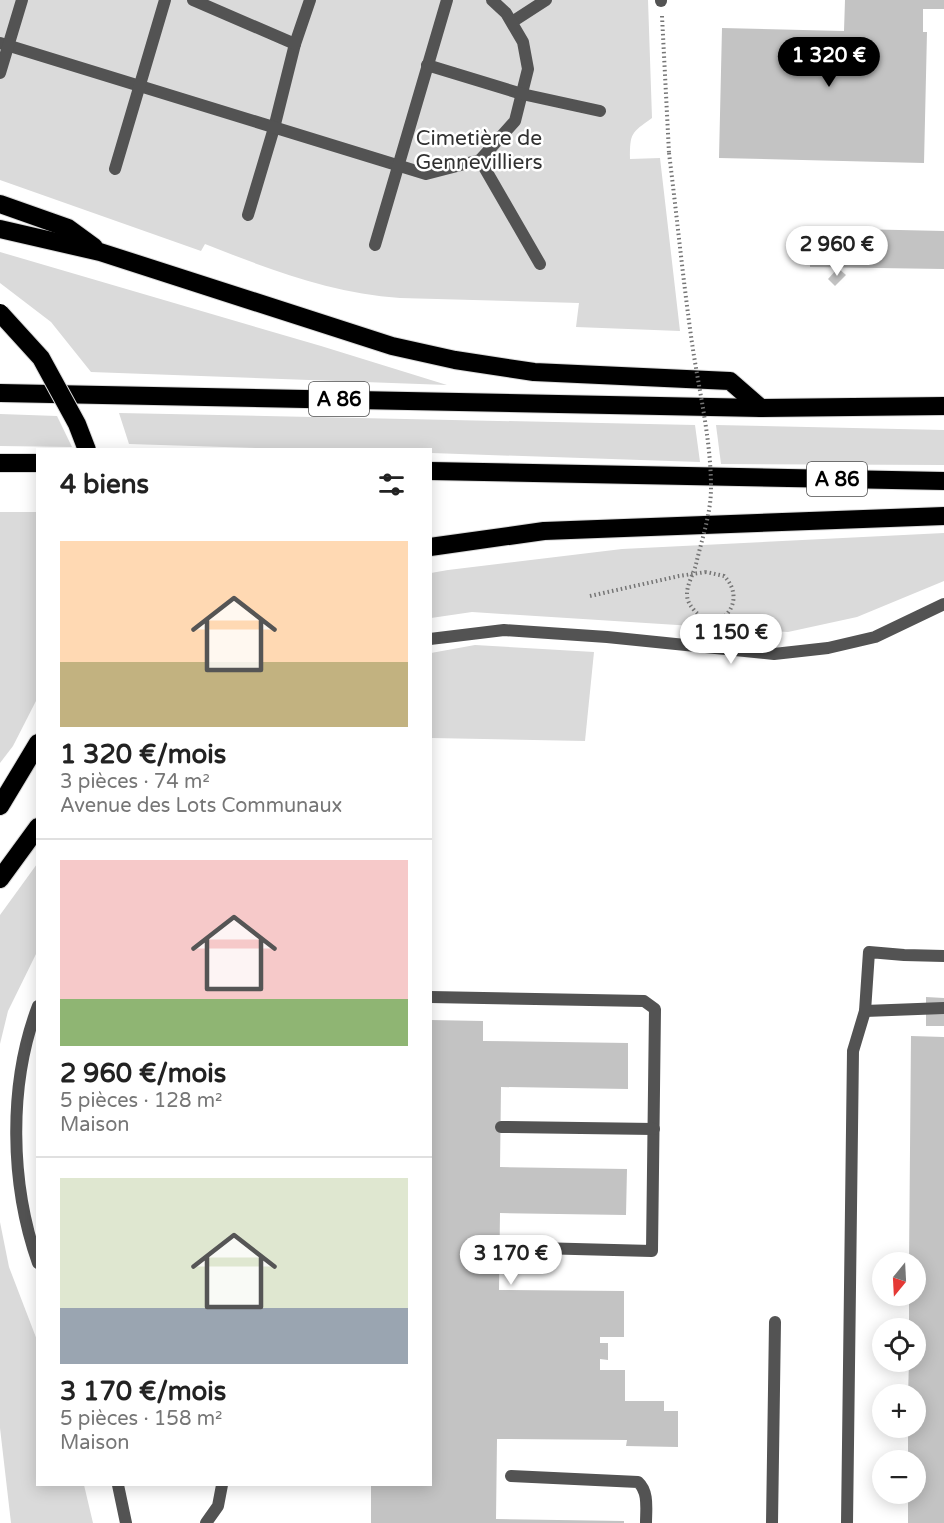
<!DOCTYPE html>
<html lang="fr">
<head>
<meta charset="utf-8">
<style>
  :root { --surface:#fff; --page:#f2f2f2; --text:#222; --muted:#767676; --line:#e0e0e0; --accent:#000 }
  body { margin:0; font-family:"Varela Round",sans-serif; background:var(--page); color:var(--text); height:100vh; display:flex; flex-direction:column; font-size:22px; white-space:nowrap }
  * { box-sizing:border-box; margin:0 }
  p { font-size:20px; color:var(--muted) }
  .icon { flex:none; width:33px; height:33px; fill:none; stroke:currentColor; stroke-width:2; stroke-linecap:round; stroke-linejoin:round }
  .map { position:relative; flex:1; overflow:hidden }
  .panel { position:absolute; left:36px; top:448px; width:396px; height:1038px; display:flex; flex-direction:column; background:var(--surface); border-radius:0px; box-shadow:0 3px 15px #0003 }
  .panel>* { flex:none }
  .needle { width:39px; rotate:198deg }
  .fabs { position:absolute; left:872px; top:1252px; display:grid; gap:12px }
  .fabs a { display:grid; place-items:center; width:54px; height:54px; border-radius:50%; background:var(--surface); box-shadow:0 3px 15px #0003; font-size:30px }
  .price { position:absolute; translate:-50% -51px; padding:0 14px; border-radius:21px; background:#fff; color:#222; font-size:20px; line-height:39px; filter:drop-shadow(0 2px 3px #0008) }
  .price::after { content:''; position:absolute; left:50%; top:36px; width:18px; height:14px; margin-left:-9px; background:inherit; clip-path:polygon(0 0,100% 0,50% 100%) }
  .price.active { background:var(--accent); color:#fff }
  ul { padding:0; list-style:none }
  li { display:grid; align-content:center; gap:12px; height:318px; padding:0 24px }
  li+li { border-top:2px solid var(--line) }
  li span { display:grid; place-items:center; height:186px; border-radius:0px; color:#555 }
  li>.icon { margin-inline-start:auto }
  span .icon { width:108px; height:108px; fill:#fffc; stroke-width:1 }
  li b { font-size:26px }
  h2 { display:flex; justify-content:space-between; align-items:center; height:72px; padding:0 24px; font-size:26px }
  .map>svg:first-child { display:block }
  .green { fill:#dadada }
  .building { fill:#c3c3c3 }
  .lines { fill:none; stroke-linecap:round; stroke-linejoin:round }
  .highway-casing { stroke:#dbdbdb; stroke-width:20 }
  .path { stroke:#757575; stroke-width:4; stroke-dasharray:1.5 3; stroke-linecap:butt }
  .lane { stroke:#535353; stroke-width:12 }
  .street { stroke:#535353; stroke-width:12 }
  .highway { stroke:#000; stroke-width:18 }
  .highway-bridge-casing { stroke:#dbdbdb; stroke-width:20; stroke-linecap:butt }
  .path-bridge { stroke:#757575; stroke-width:4; stroke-dasharray:1.5 3; stroke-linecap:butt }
  .highway-bridge { stroke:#000; stroke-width:18 }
  .labels { text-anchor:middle; stroke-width:5; stroke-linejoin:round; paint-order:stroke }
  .shield { fill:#fff; stroke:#4c4c4c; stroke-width:1.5 }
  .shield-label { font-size:20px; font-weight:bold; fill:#000 }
  .park-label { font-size:21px; fill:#313131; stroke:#fff }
</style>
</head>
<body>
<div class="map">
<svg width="944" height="1523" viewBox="0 0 944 1523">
  <rect width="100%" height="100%" fill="#fff"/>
  <!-- green -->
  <g class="green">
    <path d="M0,0H648L652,118C631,133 630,133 630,159L660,158L680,331L576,327L579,303L400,298C331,293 268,269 205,244L201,251L0,180Z"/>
    <path d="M0,252L321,346L447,385L91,372L51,322L0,283Z"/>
    <path d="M119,413L695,425L700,462L431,453L430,450H321L129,444Z"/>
    <path d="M0,414L57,416L72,447L0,446Z"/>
    <path d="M716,425L944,430V465L721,464Z"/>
    <path d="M0,512H37V699L13,746L0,763Z"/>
    <path d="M944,533V581L857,617L788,632L472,612L431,618V573L448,570L622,549Z"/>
    <path d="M475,645L594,652L585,741L431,738V653Z"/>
    <path d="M37,864V952L8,1011L0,1044V915Z"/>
    <path d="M0,1222L9,1267L37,1340L38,1485H84L93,1523H11L0,1428Z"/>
  </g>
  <!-- building -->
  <g class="building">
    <path d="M845,0H944V9H923V32H927L924,163L719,158L722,28L844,31Z"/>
    <path d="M810,228L944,231V269L810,267Z"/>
    <path d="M838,268L846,275L835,286L828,279Z"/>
    <path d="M926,997L944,998V1026H926Z"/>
    <path d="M430,1020L483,1021V1041L628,1043V1089L501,1087L500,1167L627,1169L626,1215L500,1213L499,1290L624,1291V1337H600V1343H608V1360L600,1359V1370H625V1401H664V1411H678V1447L626,1446L627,1440L497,1439L496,1519L624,1521V1523H371V1485H430Z"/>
    <path d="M911,1036L944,1037V1523H908V1494H915V1461H908V1428H915V1395H908L909,1362H915V1329H909V1296H915V1263H909Z"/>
  </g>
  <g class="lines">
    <!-- highway casing -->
    <g class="highway-casing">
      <g id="highway">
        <path d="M0,204L68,228L94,247"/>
        <path d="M0,229L100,252L392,346L455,360L534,372L730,381L761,408"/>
        <path d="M0,393L761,408L944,406"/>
        <path d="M0,463H38"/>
        <path d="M430,471L944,481"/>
        <path d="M430,547L544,531L944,516"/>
        <path d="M0,806L38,743"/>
        <path d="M0,879L38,827"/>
      </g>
    </g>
    <!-- path -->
    <g class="path">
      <path d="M662,16L669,153"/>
      <path d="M590,596L679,576L706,572"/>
    </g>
    <!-- lane -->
    <g class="lane">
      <path d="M193,0L295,44L274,128L248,215"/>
      <path d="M512,22L546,0"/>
      <path d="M0,43L426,174L480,160L515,121L528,69L523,42L506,13L492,0"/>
      <path d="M295,44L310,0"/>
      <path d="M427,65L522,94L600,111"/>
      <path d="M0,73L22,0"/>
      <path d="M480,160L540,264"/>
      <path d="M115,169L165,0"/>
      <path d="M375,245L447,0"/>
      <path d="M430,997L644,1001L655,1009L652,1251L499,1247"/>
      <path d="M865,1011L944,1008"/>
      <path d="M501,1127L654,1129"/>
      <path d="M511,1476L638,1482C649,1492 646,1509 646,1523"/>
      <path d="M206,1523L218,1506L222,1485"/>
      <path d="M772,1523L775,1322"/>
      <path d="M847,1523L853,1051L865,1011L869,952L904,955L944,956"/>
    </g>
    <!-- street -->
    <g class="street">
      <path d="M661,0V1"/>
      <path d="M430,639L504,630L607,637L774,654L828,648L875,637L944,604"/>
      <path d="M38,1006C8,1084 10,1184 38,1263"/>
      <path d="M118,1485L126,1523"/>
    </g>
    <!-- highway -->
    <use href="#highway" class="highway"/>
    <!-- highway-bridge casing -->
    <g class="highway-bridge-casing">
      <path id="highway-bridge" d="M0,313L41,358L77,424L87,450"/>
    </g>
    <!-- path-bridge -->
    <path class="path-bridge" d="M669,153C677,217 683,280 692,343C699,391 711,439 711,488C711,513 702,539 696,564C694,573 687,584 687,594C687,601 690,605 694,610C717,638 750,602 724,576L706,572"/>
    <!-- highway-bridge -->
    <use href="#highway-bridge" class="highway-bridge"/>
  </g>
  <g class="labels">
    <!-- shield labels -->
    <g class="shield">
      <rect x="309" y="382" width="60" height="34" rx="4.5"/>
      <rect x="807" y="462" width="60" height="34" rx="4.5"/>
    </g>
    <g class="shield-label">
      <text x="339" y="406">A 86</text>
      <text x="837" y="486">A 86</text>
    </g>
    <!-- park labels -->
    <g class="park-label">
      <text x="479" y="145">Cimetière de<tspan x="479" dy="24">Gennevilliers</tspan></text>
    </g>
  </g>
</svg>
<div class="fabs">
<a><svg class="needle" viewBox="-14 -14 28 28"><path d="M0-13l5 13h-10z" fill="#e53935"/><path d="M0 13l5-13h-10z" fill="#767676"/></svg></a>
<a><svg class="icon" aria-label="locate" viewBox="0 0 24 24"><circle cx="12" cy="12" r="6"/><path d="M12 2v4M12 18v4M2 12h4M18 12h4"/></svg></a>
<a>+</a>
<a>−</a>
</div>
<b class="price active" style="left:829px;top:88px">1 320 €</b>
<b class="price" style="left:837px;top:277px">2 960 €</b>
<b class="price" style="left:731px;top:665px">1 150 €</b>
<b class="price" style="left:511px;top:1286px">3 170 €</b>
<section class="panel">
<h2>4 biens<svg class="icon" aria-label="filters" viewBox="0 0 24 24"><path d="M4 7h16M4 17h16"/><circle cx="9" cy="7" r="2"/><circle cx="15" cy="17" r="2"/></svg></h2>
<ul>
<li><span style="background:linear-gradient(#ffd9b3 65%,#c2b280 0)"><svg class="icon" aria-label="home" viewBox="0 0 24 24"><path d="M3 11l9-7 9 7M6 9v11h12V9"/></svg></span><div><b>1 320 €/mois</b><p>3 pièces · 74 m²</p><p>Avenue des Lots Communaux</p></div></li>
<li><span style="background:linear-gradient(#f6c9c9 75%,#8fb573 0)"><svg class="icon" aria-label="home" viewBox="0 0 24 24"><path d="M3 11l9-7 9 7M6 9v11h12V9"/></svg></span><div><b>2 960 €/mois</b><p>5 pièces · 128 m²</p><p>Maison</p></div></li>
<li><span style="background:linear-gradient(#dfe7d0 70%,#9aa5b1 0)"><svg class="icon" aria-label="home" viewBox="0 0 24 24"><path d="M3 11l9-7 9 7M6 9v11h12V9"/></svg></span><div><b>3 170 €/mois</b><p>5 pièces · 158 m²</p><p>Maison</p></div></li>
</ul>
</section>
</div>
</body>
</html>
